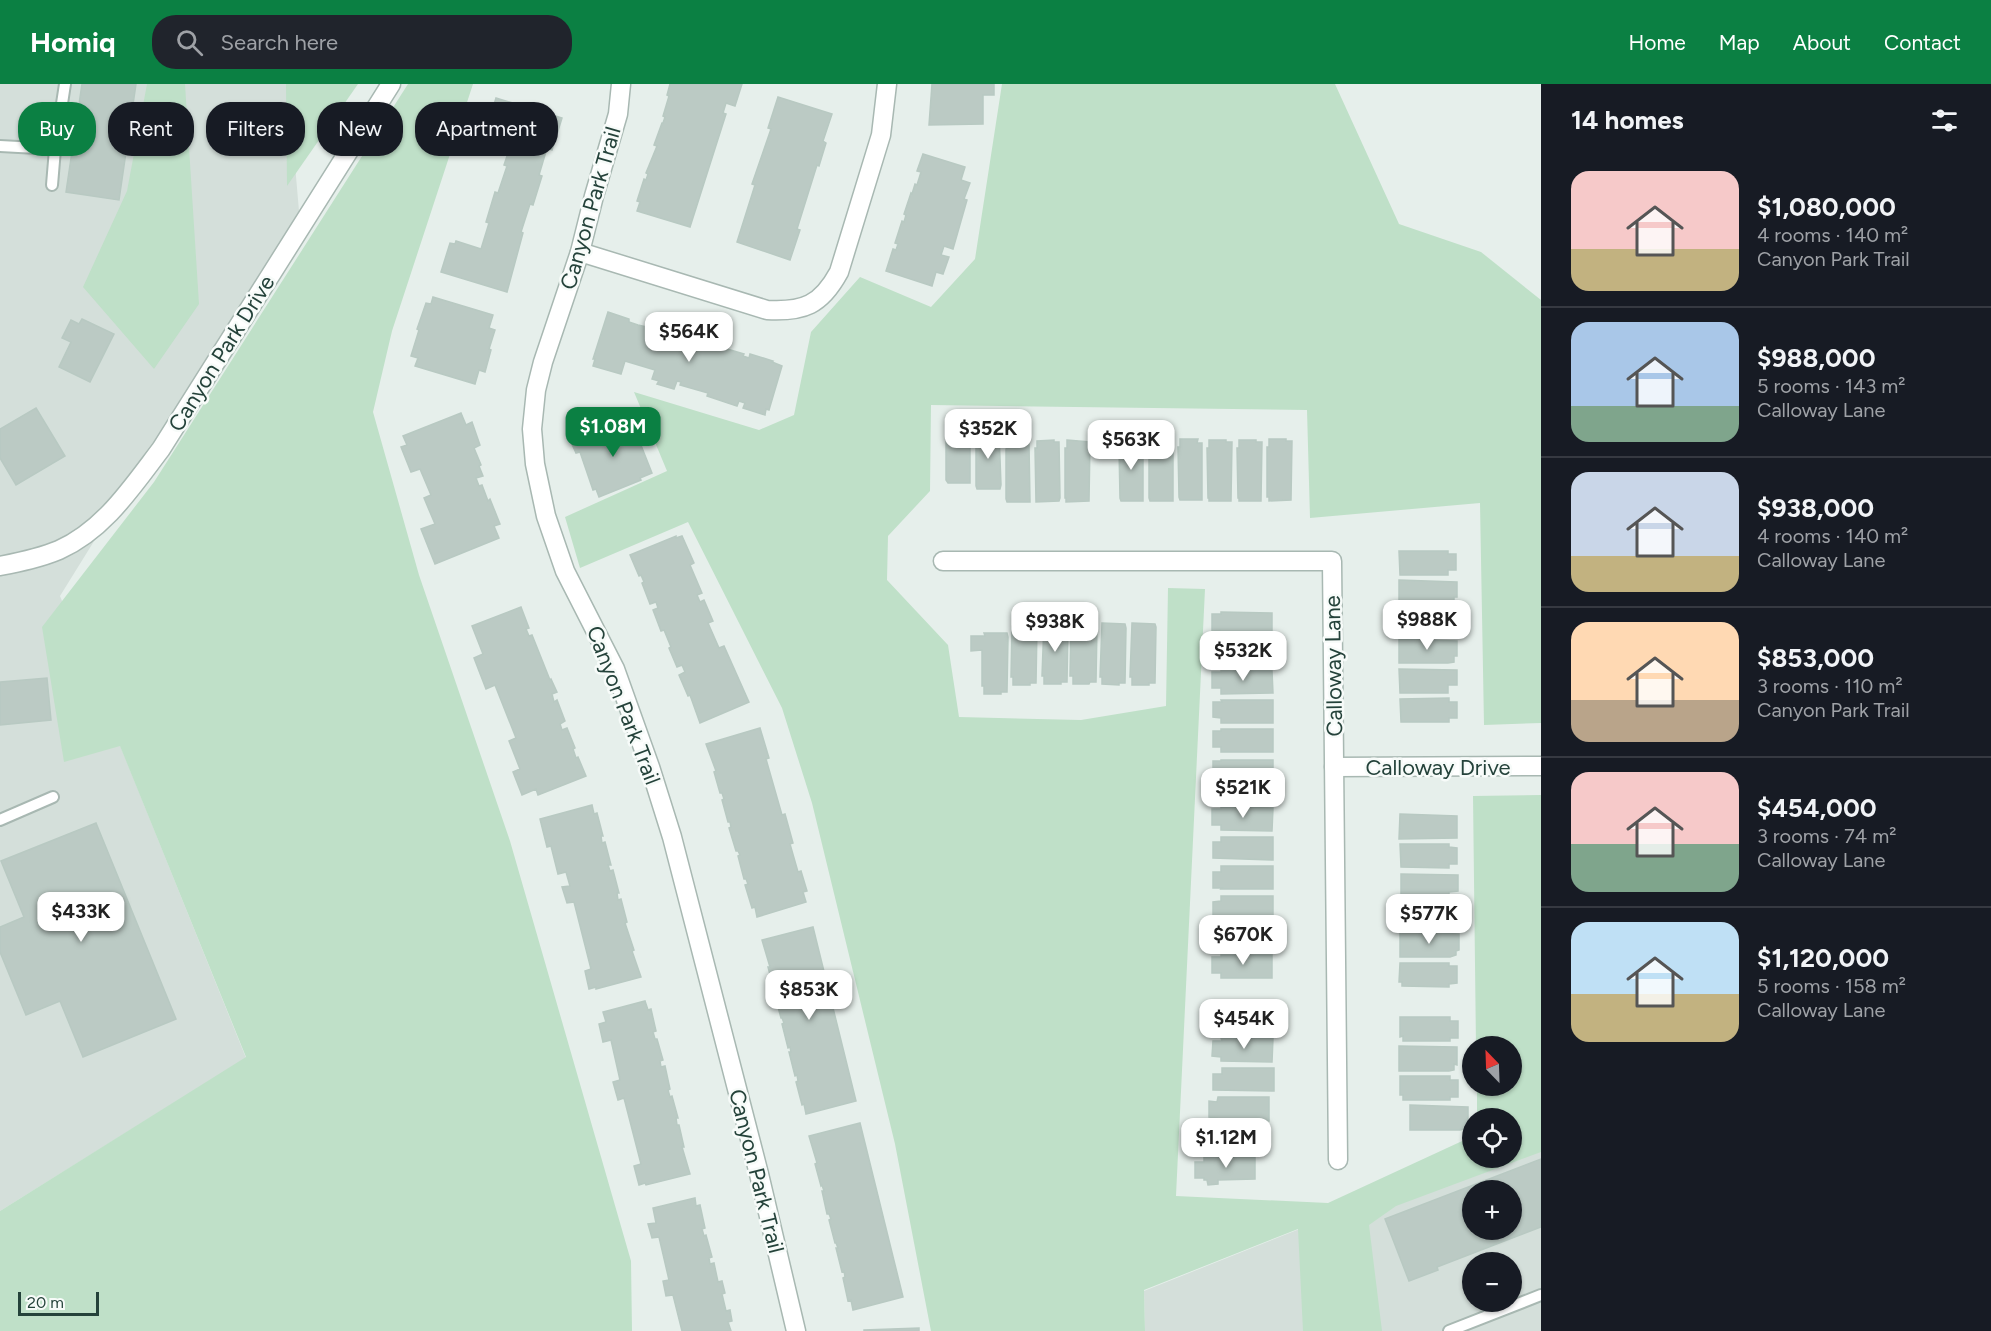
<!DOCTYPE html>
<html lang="en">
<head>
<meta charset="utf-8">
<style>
  :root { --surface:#171b24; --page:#20242c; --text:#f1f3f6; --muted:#9ea1a6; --line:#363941; --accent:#0b8043 }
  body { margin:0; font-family:Figtree,sans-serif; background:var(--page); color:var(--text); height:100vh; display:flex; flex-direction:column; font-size:22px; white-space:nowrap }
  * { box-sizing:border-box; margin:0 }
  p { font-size:20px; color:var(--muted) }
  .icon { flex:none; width:33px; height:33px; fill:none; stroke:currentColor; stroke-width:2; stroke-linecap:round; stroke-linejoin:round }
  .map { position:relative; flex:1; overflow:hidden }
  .sheet { display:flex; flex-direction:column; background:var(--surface); width:450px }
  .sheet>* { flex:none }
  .top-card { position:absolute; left:18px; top:18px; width:570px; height:54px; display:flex; gap:12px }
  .needle { width:39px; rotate:337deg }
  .fabs { position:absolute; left:1462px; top:952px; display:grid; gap:12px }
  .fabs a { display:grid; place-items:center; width:60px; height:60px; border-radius:50%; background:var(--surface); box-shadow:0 2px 4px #0004; font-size:30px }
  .scale { position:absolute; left:18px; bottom:15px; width:81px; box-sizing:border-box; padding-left:6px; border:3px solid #24423a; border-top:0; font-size:16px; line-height:21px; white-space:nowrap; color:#24423a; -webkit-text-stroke:4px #f7fbf9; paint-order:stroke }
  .price { position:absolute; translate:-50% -51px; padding:0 14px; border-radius:12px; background:#fff; color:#222; font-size:20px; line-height:39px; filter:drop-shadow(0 2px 3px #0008) }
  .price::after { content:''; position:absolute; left:50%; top:36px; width:18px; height:14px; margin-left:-9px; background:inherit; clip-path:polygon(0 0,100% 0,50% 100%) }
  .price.active { background:var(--accent); color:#fff }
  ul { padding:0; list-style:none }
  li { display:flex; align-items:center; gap:18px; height:150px; padding:0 30px }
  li+li { border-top:2px solid var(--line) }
  li span { display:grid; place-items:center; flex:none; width:168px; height:120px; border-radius:18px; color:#555 }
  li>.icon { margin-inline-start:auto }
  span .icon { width:72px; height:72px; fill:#fffc; stroke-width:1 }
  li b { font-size:26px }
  h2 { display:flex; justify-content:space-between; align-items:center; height:72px; padding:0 30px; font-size:26px }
  .tag { padding:0 21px; border-radius:24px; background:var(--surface); box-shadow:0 2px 4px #0004; font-size:21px; line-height:54px }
  .tag.active { background:var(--accent); color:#fff }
  header { display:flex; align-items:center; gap:36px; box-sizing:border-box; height:84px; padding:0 30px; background:var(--accent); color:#fff }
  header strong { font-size:28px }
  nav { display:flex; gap:33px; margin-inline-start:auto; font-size:21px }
  .search { width:420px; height:54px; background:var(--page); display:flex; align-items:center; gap:15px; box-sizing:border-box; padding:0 21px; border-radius:24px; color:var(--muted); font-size:22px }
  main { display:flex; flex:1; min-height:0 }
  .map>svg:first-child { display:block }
  .built { fill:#d4dfda; fill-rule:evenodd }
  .green { fill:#bfe0c8 }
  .building { fill:#bbcac4; stroke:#b8c9c2; stroke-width:1.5; fill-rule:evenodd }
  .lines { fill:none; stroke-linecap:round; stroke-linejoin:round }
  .lane-casing { stroke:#a8b8b2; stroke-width:14 }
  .street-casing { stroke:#a8b8b2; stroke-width:21 }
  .lane { stroke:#fff; stroke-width:10 }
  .street { stroke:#fff; stroke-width:18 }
  .labels { text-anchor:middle; stroke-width:5; stroke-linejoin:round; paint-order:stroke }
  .street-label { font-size:22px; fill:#24423a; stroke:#f7fbf9 }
</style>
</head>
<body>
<header>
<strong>Homiq</strong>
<div class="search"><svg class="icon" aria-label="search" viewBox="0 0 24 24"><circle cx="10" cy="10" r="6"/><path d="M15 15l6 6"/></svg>Search here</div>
<nav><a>Home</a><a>Map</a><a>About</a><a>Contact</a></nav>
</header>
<main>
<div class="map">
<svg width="1541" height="1247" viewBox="0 0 1541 1247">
  <rect width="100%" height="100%" fill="#e6efeb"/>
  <!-- built -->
  <g class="built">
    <path d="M0,0H288L299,127L60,512L246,974L0,1127Z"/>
    <path d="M1541,1049V1247H1145L1144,1207L1478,1074H1512ZM1473,1107H1512V1146H1473ZM1473,1179H1512V1218H1473Z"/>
  </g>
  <!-- green -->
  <g class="green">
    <path d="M147,0H185L199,220L154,285L83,203L127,107Z"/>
    <path d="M286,0H358L287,102Z"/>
    <path d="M408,0H473L392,247L373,328L419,491L510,757L631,1177L632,1247H0V1127L246,973L120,662L64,678L42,543L154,398Z"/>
    <path d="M1002,0H1335L1399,140L1481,168L1541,216V639L1484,641L1480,419L1310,434L1307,326L931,321L930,407L888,452L887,496L948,561L959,633L1081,636L1166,622L1168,504L1205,505L1176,1112L1328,1119L1473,1052V1074H1512V1035H1477V1002H1512V963H1476L1473,712L1541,711V1068L1396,1122L1369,1141L1382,1247H1303L1298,1145L1144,1206L1145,1247H931L895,1060L812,719L782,624L688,438L580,484L565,433L667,387L634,308L759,346L794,331L811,248L860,193L931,223L975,175Z"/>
  </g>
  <!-- building -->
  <g class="building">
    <path d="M82,0H136L119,116L66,108Z"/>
    <path d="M670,0H742L735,22L726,19L723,29L726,30L690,143L637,127L640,118L637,117L644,95L646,96L648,90L646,89L657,62L654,61L662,39H663L665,33L663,32L669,12L667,11Z"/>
    <path d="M932,0H994V11H983V40L929,41Z"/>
    <path d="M778,13L832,30L823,57L826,59L819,82L817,81L797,145L800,146L790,176L737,158L755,101L752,100L771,45L768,44Z"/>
    <path d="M496,14L562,34L552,66L547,64L539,91L542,92L533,121L530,120L521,148L523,149L507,208L441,188L450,159L455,160L456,157L481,165L489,139L486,138L495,108L498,109L507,82L504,81L513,54L486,46Z"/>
    <path d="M923,70L965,83L961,96L970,99L964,115L967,116L953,165L944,162L941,171L949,173L943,190L936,188L932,202L886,187L893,165L896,166L898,160L895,159L902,137L904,138L906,131L904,130L911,109L912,110L915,100L917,101L921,88L917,87Z"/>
    <path d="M433,213L493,231L489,244L495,246L489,265L491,266L485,288L479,286L475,300L415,282L418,274L411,272L419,246L417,245L426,219L431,220Z"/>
    <path d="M608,228L629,235V238L638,241L664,247L665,244L695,255L696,253L718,260L717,262L744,270L743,272L749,274L750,270L773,277L772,278L782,282L769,326L766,325L765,331L743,324L745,319L739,317L737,322L707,312L708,309L680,301L681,298L677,297L674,305L657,300L659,297L652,295L655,286L625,277L621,290L593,282L595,275H593Z"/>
    <path d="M82,235L114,250L90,298L59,283L71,258L62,254L71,236L79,240Z"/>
    <path d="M36,324L65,372L16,401L0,374V345Z"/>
    <path d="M461,329L466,341L472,338L480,361L474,364L481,381L479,382L483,392L476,394L479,402L482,401L488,417L490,415L500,440L494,442L499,454L435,480L421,445L435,440L424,414L431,411L420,385L411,388L401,363L407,361L403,352Z"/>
    <path d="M631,336L652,389L640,394L641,396L599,413L596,405L593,406L580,368L576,369L571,358Z"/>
    <path d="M948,337H965V341H970V399H948L946,396V345H948Z"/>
    <path d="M978,344H995V348H999L1001,401L1000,405H977L976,402V351L978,352Z"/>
    <path d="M1180,355H1198L1197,359H1202V416H1180L1179,413L1178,363H1180Z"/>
    <path d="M1269,355H1286V357H1292L1291,416L1269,417V413H1267V363H1269Z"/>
    <path d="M1008,356H1025V360H1029L1030,418H1007L1006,415V365L1008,364Z"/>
    <path d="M1054,356V358H1059L1060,414L1059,417L1036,418L1035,364H1037V357Z"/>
    <path d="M1067,356L1090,358L1089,417L1066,418V414H1065V364H1067Z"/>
    <path d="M1121,356H1139L1138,360H1143V417H1121L1120,414L1119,364H1121Z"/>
    <path d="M1151,356H1168V358H1173V417H1150L1149,414V364H1151Z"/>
    <path d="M1209,356H1226V358H1232L1231,417H1209V414H1208L1207,364H1209Z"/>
    <path d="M1239,356H1256V358H1262L1261,417H1239V414H1238L1237,364H1239Z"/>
    <path d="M676,452V454L682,452L694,479L690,481L702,509L697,511L700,518L704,516L713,537L708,539L719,564L724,562L749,618L700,639L690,611L688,612L679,591L685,588L682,581L677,583L669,564L671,563L664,546L661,547L653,526L658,524L656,518L650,520L642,499L644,498L641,491L639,492L630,471Z"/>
    <path d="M1399,467H1448V470H1456V486H1448V491H1400Z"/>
    <path d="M1399,496L1457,498V513H1454V519L1399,520Z"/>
    <path d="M521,523L529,544L526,545L529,552L532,551L550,596L551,595L557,608L552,610L554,618L557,616L565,637L560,640L562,646L567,644L575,664L573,665L576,674L578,673L586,692L538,711L536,705L522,711L513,688L520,685L509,657L516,654L495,601L486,605L474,574L483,570L472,542Z"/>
    <path d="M1399,526L1457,527V543H1455L1454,549L1399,550Z"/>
    <path d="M1221,528L1272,529V552L1221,551L1220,546L1212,547V530H1221Z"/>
    <path d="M1044,538L1067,539L1068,542L1067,598H1061V600H1044V592H1042Z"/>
    <path d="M1073,539H1095L1097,543L1096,598H1090L1089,600H1073V592H1070L1071,542L1073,543Z"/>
    <path d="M1102,539L1125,540L1126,544L1125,599H1119V601L1102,600V593H1100Z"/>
    <path d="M1132,539L1155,540L1156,543L1155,599H1149V601H1132V593H1130Z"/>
    <path d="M1013,540H1036L1037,543L1036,599H1030V601H1013V593H1011L1012,543Z"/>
    <path d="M984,549H1007L1008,553L1007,608H1001V610H984V602H982V566L971,567V552H985Z"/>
    <path d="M1399,555L1457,557V572H1454V578L1448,579H1399Z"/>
    <path d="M1220,557H1272V580H1220V574H1212V558H1221Z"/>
    <path d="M1399,585L1457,586V601H1448V609H1400Z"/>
    <path d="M1221,587H1272L1273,609L1221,610V604H1212V588H1221Z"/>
    <path d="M47,594L51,636L0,641V598Z"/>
    <path d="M1449,614V618H1457V634H1449V638H1401L1400,615Z"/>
    <path d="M1221,616H1273V639H1221V634L1213,633V618H1222Z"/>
    <path d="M760,644L769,674L766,675L782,731L785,730L793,759L790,760L798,788L801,787L807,807L803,808L806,818L757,833L755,823L752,824L745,801L748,800L746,795H744L738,772L740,771L738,767H736L729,744L731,743L730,738H728L722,716L724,715L722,709H720L714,688L716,687L706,660Z"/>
    <path d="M1221,645H1273V668H1221V663H1213V647H1221Z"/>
    <path d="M1221,676H1273V699H1221V693H1213V677H1221Z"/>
    <path d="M592,721L594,730L597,729L603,752H601L602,759L605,758L611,781H608L610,787L613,786L619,809H617L618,816L621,815L627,838L625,839L634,866L632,867L641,893L596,905V903L589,905L585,887L591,885L574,818L567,819L562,803L570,802L566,788L558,790L551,762L547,763L540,735Z"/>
    <path d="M1221,723L1273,724L1272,747L1221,746V741H1212V725H1221Z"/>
    <path d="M1400,730L1457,732V754L1399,755Z"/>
    <path d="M96,739L176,935L83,973L60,917L26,931L0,868V843L24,833L1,777Z"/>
    <path d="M1221,753H1273V776L1213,774V758H1221Z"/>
    <path d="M1400,760H1449V763L1457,764V780H1449V784L1401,783Z"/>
    <path d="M1221,782H1273V805H1221L1222,804H1213V788H1221Z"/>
    <path d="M1401,790L1458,791V807L1449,808V814L1401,815Z"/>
    <path d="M1221,812H1273V835L1213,833V818L1221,817Z"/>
    <path d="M1449,819V823H1457V839H1449V844L1401,843L1400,820Z"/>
    <path d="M1222,840L1273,841V864H1212V847L1221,848Z"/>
    <path d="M813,843L856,1017L806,1030L804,1020L802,1021L796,998L798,997L797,991L795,992L789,968H791L790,963L788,964L782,940L784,939L782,934H781L775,912L777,911L776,905L774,906L768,883H770L762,856Z"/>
    <path d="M1400,848L1459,850V866L1456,867V871L1450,873H1400Z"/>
    <path d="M1221,871H1272V894H1221V889H1212V873H1221Z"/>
    <path d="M1400,879H1449V882H1457V899L1449,900V903L1402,902V898H1399Z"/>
    <path d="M645,917L648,926L651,925L656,947L653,948L655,955H657L663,976L660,977L661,983L665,982L670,1005L668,1006L670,1013L672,1012L678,1034H676L677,1041H679L684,1063H682L690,1090L646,1101L645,1099L639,1101L634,1082L641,1080L624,1014L618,1016L613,998L620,996L611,956L603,958L599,940L606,938L603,928Z"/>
    <path d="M1221,924H1273V947L1213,945V930H1221Z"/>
    <path d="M1400,933H1450V937H1458V954H1450V957H1403V952L1400,953Z"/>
    <path d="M1221,954H1273L1272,978L1221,977V973L1212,972L1213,957H1222Z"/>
    <path d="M1399,962L1457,963V981L1454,980V986L1449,987H1399Z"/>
    <path d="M1222,984H1274V1007L1213,1006V990H1222Z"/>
    <path d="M1400,992H1450V996H1458V1013H1450V1016H1403V1011H1400Z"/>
    <path d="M1218,1013H1269V1037L1217,1036V1034L1209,1033V1017L1217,1018Z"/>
    <path d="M1410,1021L1468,1023V1039H1465L1466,1045L1460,1046H1410Z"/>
    <path d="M860,1039L903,1213L853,1226L851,1216L848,1217L843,1194L845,1193L844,1187L842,1188L836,1164H838L836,1159H835L829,1136L831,1135L829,1130H827L822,1107H824L822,1101L821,1102L815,1080L817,1079L809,1052Z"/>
    <path d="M1204,1043H1256L1255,1066L1195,1064V1048H1204Z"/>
    <path d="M1204,1073H1255V1095L1218,1096V1100L1208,1101L1207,1096H1204V1094H1195V1078H1204Z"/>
    <path d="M1541,1075V1143L1437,1183L1438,1186L1409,1197L1385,1135ZM1473,1107H1512V1146H1473Z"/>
    <path d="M695,1114L696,1122L700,1121L705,1144L702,1145L704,1152L706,1151L712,1173L709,1174L710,1180L714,1179L718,1198L722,1197L725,1209L722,1210L726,1227L730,1226L732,1237L728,1238L731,1247H682L673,1211L666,1212L663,1197L669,1196L659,1153L652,1154L648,1140L656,1139L653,1124Z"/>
    <path d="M919,1244V1247H864V1246Z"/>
  </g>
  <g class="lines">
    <!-- lane casing -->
    <g class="lane-casing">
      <g id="lane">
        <path d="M0,62L55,65L65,0"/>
        <path d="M52,101L55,65"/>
        <path d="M0,736L53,713"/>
        <path d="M1449,1247L1541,1211"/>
      </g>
    </g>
    <!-- street casing -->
    <g class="street-casing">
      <g id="street">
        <path d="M621,0L618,30L594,112L580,168L543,278L536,306L532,345L535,380L546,432L565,487L615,585L650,683L672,753L759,1090L796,1247"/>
        <path d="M580,168L767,226C804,228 821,221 839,188L881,51L887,0"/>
        <path d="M943,477H1332L1338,1076"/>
        <path d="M0,482C20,478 40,474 59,466C104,446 132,403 161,365L391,0"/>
        <path d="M1334,683L1541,682"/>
      </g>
    </g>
    <!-- lane -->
    <use href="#lane" class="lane"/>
    <!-- street -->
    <use href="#street" class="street"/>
  </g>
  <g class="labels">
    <!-- street labels -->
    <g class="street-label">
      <text transform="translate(590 124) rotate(-74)" y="8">Canyon Park Trail</text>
      <text transform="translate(221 269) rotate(-58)" y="8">Canyon Park Drive</text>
      <text transform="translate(1333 582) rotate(-91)" y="8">Calloway Lane</text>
      <text transform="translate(624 621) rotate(69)" y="8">Canyon Park Trail</text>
      <text x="1438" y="691">Calloway Drive</text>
      <text transform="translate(757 1087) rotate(76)" y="8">Canyon Park Trail</text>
    </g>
  </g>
</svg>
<div class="fabs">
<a><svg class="needle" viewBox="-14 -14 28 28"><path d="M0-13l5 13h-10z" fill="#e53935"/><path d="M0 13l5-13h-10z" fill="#9ea1a6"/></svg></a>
<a><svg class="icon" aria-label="locate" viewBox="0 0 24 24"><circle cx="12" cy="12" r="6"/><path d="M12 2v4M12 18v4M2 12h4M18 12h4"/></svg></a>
<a>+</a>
<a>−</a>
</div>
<div class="scale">20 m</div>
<b class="price" style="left:689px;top:279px">$564K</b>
<b class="price active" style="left:613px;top:374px">$1.08M</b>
<b class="price" style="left:988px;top:376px">$352K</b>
<b class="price" style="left:1131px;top:387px">$563K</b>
<b class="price" style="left:1427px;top:567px">$988K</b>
<b class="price" style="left:1055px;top:569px">$938K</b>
<b class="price" style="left:1243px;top:598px">$532K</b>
<b class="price" style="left:1243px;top:735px">$521K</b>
<b class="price" style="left:81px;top:859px">$433K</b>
<b class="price" style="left:1429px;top:861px">$577K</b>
<b class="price" style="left:1243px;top:882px">$670K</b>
<b class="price" style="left:809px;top:937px">$853K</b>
<b class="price" style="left:1244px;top:966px">$454K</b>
<b class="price" style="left:1226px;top:1085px">$1.12M</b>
<div class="top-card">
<a class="tag active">Buy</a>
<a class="tag">Rent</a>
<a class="tag">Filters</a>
<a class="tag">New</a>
<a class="tag">Apartment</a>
</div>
</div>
<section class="sheet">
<h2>14 homes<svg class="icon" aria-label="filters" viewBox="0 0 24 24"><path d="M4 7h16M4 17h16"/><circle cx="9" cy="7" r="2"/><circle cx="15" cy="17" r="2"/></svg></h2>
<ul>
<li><span style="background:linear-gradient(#f6c9c9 65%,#c2b280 0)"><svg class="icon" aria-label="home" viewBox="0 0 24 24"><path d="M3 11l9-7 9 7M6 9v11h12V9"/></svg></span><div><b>$1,080,000</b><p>4 rooms · 140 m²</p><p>Canyon Park Trail</p></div></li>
<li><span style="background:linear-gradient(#a9c7e8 70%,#7fa58c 0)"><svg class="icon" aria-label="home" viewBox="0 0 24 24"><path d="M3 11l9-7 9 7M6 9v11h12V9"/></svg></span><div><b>$988,000</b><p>5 rooms · 143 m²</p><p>Calloway Lane</p></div></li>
<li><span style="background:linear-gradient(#c9d6e8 70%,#c2b280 0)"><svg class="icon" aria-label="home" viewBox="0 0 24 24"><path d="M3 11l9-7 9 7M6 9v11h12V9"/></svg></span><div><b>$938,000</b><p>4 rooms · 140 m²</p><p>Calloway Lane</p></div></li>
<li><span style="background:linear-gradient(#ffd9b3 65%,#b9a48a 0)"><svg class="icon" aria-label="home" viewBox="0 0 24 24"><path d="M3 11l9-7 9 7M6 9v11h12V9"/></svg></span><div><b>$853,000</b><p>3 rooms · 110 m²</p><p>Canyon Park Trail</p></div></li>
<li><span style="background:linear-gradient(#f6c9c9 60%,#7fa58c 0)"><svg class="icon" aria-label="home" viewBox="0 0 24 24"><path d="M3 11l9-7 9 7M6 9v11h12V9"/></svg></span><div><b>$454,000</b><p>3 rooms · 74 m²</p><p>Calloway Lane</p></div></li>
<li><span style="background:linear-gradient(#bfe0f5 60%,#c2b280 0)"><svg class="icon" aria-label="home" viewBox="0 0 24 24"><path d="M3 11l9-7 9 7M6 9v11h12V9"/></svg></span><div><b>$1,120,000</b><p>5 rooms · 158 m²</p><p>Calloway Lane</p></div></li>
</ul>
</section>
</main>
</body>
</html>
